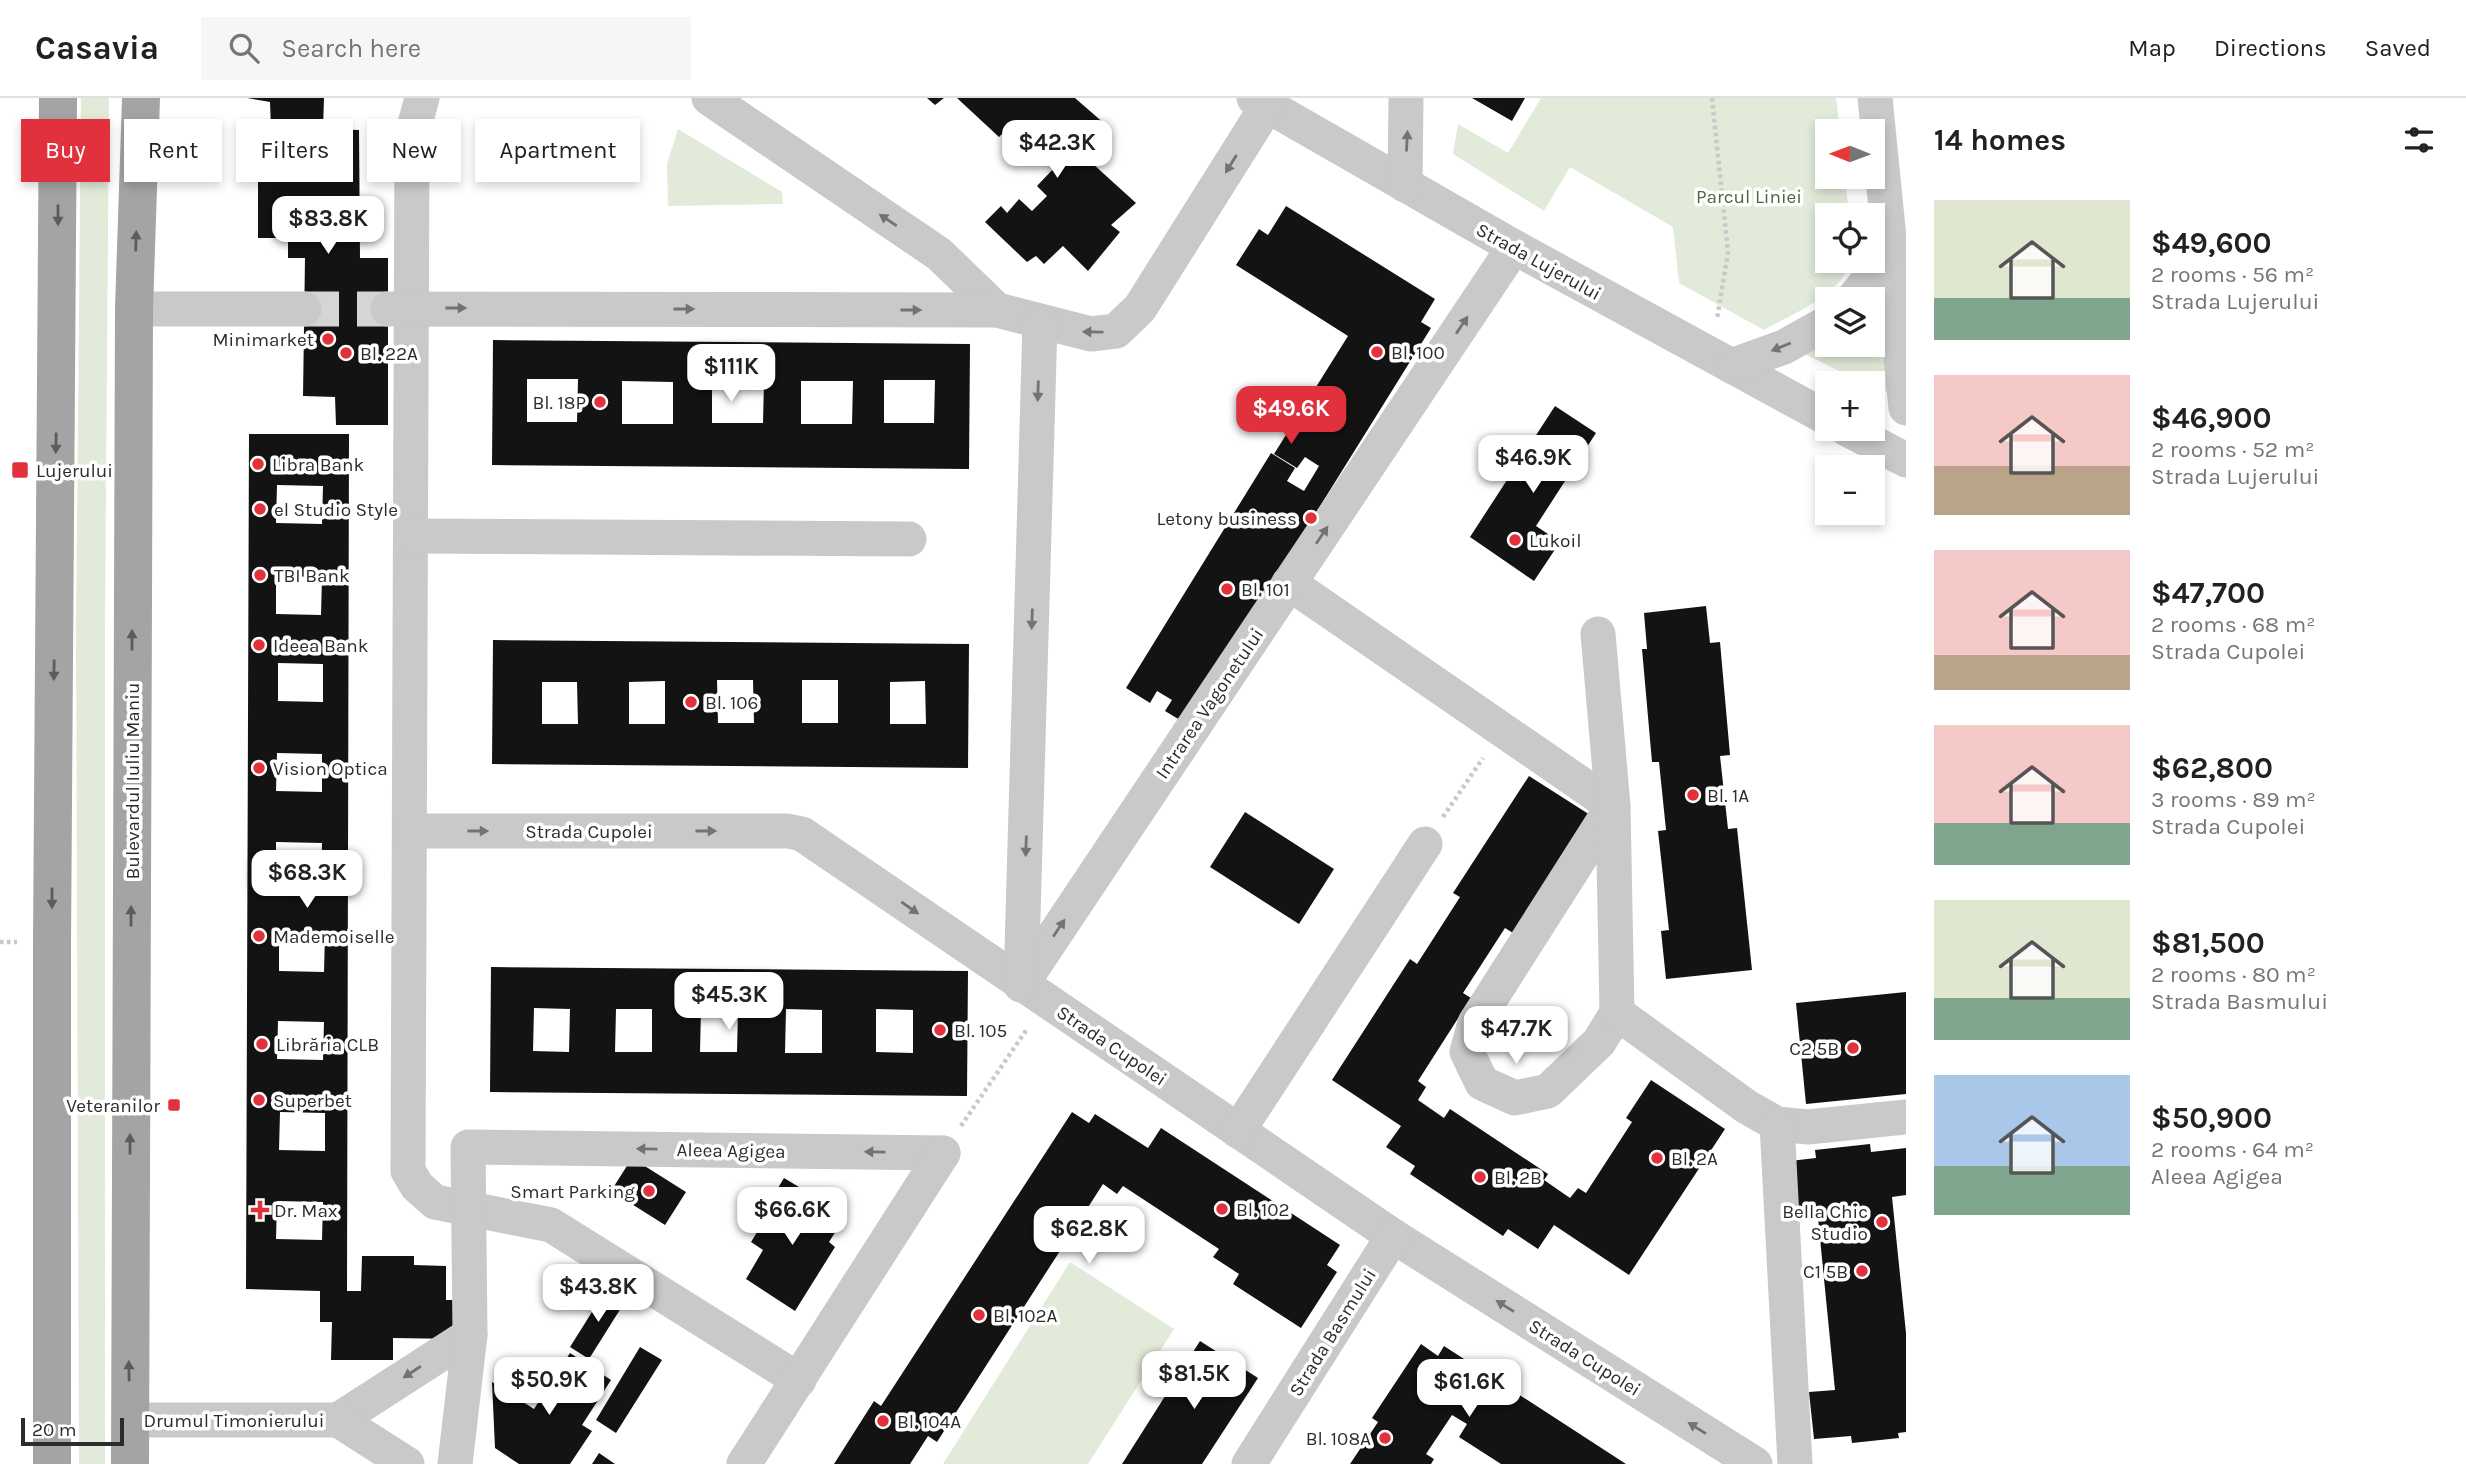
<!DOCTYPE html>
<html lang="en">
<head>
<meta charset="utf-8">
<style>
  :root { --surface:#fff; --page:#f6f6f6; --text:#202124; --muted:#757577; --line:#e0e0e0; --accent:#e0313d }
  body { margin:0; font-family:Karla,sans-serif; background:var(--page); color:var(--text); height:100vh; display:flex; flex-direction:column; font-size:26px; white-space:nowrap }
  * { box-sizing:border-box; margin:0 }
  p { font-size:23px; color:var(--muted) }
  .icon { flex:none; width:38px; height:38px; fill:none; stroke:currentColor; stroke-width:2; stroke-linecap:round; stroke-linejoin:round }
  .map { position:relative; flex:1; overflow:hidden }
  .details { display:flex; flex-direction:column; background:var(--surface); width:560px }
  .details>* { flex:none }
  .top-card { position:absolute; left:21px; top:21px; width:665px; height:63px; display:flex; gap:14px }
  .needle { width:46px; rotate:271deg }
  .fabs { position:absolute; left:1815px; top:21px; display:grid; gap:14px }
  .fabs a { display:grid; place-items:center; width:70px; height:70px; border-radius:0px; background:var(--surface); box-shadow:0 4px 10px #0003; font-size:35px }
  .scale { position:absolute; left:21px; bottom:18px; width:103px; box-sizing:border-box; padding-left:7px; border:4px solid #2c2c2c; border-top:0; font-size:19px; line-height:24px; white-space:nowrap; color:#2c2c2c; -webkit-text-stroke:5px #fff; paint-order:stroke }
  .price { position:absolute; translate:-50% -60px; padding:0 16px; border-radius:14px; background:#fff; color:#222; font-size:23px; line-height:46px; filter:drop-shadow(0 2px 4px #0008) }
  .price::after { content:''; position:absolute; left:50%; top:42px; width:21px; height:16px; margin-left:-10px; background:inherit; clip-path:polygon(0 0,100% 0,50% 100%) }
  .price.active { background:var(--accent); color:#fff }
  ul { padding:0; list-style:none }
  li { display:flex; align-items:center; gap:21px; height:175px; padding:0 28px }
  li span { display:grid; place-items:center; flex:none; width:196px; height:140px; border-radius:0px; color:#555 }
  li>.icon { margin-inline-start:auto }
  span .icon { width:84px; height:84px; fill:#fffc; stroke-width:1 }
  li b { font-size:30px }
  h2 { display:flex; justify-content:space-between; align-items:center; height:84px; padding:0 28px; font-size:30px }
  .pill { padding:0 24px; border-radius:0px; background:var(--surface); box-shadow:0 4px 10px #0003; font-size:24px; line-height:63px }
  .pill.active { background:var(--accent); color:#fff }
  header { display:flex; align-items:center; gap:42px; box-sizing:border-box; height:98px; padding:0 35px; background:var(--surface); border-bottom:2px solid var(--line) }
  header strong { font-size:33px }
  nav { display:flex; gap:38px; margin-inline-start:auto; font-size:24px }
  .search { width:490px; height:63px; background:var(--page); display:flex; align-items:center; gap:18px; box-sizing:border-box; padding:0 24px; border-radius:0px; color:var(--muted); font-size:26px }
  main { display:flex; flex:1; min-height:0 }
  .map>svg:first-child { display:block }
  .green { fill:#e2ead9 }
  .building { fill:#131313; fill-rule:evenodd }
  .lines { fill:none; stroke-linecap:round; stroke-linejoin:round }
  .minor-tunnel { stroke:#d5d5d5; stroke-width:35; stroke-dasharray:35 18; stroke-linecap:butt }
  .path { stroke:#c9c9c9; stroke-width:4.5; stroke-dasharray:3.5 3.5; stroke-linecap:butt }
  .minor { stroke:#c9c9c9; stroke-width:35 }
  .major { stroke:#a4a4a4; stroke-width:38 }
  .oneway { fill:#737373 }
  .oneway2 { fill:#5c5c5c }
  .poi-dot { fill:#e0313d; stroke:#fff; stroke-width:2.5 }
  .labels { text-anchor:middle; stroke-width:7; stroke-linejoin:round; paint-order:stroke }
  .park-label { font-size:19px; fill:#4f663b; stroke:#fff }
  .street-label { font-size:19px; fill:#2c2c2c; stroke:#fff }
  .poi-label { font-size:19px; fill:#2c2c2c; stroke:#fff; text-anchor:start }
</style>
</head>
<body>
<header>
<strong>Casavia</strong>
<div class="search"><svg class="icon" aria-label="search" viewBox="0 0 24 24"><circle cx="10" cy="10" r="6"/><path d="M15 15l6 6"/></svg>Search here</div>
<nav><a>Map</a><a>Directions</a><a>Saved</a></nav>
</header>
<main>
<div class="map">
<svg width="1906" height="1366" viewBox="0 0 1906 1366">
  <rect width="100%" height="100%" fill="#fff"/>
  <!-- green -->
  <g class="green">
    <path d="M81,0H109L105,528V1366H79L76,528Z"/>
    <path d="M1541,0H1836L1840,33H1827V79H1845L1849,117H1827V163H1850C1843,197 1791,216 1764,232L1679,185L1673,129L1570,69L1544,113L1453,56L1458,26L1508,55Z"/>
    <path d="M678,31L782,94L783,106L668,108L667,66Z"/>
    <path d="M1878,194L1890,291L1883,295L1873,290L1872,285H1863L1803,255L1827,243V247H1872V201Z"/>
    <path d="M1070,1164L1174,1231L1088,1366H943Z"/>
  </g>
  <!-- building -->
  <g class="building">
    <path d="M247,0H324L323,31L359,32L360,160H388V327H336L335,299L303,298L305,160H288V140H258V32L271,31L270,4Z"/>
    <path d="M927,0H944L935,7Z"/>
    <path d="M957,0H1075L1106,27L1082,56L1136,105L1111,127L1120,134L1088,173L1063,148L1044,166L1036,158L1027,164L985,124L1001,108L1007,115L1019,101L1032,113L1047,98L1037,88L1054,70L1009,29L999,39Z"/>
    <path d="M1472,0H1525L1512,23Z"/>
    <path d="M1286,108L1435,201L1421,224L1431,230L1185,625L1165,613L1172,602L1157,593L1150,605L1126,590L1271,355L1295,370L1287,383L1304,393L1319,368L1305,359L1297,370L1274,356L1348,238L1236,167L1259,131L1268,137Z"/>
    <path d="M493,242L970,246L969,371L492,367ZM527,281H578L577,324H527ZM712,282H764L763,325H712ZM884,282H935L934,325H884ZM622,283L673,284V326H622ZM801,283H853L852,326H801Z"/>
    <path d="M1555,308L1596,335L1536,428L1560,444L1534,483L1470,439Z"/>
    <path d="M249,336H349L347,1193H361L362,1158H414V1167L446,1168V1202H457V1241L393,1240V1262H331L332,1224H320V1193L246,1191ZM277,387L323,388L322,426L276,425ZM276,478L322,479L321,517L276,516ZM278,565L323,566V604L278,603ZM277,655L322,656V694L276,693ZM276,744L322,745L321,783L276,782ZM279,836H325L324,874L279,873ZM278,923L324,924L323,962L277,961ZM280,1014L325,1015V1053L279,1052ZM277,1103L323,1104L322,1142L276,1141Z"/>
    <path d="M1706,508L1710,545L1720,544L1730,657L1720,658L1728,731L1737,730L1752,872L1666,881L1661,833L1669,832L1658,733L1666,732L1659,664H1652L1642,551H1647L1644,515Z"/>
    <path d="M493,542L969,546L968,670L492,666ZM717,582H753L754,625H718ZM802,582H838V625H802ZM665,583V626H629V584ZM925,583L926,626H890V584ZM542,584H577L578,626H542Z"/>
    <path d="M1529,678L1598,722L1513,835L1505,830L1463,895L1471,900L1418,983L1426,989L1418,1002L1444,1020L1450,1011L1548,1076L1544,1082L1570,1100L1578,1090L1586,1095L1632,1024L1626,1020L1651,982L1725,1031L1629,1177L1554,1127L1538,1151L1508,1131L1503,1138L1410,1076L1415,1068L1386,1049L1401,1028L1332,982L1410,861L1417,866L1460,799L1453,795Z"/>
    <path d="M1245,714L1334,771L1299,826L1210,769Z"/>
    <path d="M491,869L968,873L967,998L490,994ZM534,910L570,911L569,954L533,953ZM616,911H652V954H615ZM701,911H738L737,954H700ZM786,911L822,912V955H785ZM876,911L913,912V955L876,954Z"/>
    <path d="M1906,894V996L1806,1006L1796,905Z"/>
    <path d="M1072,1014L1089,1025L1095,1016L1148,1050L1161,1030L1340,1147L1327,1167L1337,1174L1301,1230L1233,1186L1239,1176L1213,1159L1219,1151L1123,1088L1117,1096L1103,1086L937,1344L928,1338L910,1366H834L874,1303L881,1308Z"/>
    <path d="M1870,1046L1871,1054L1906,1050V1097L1892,1099L1906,1235V1334L1898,1335L1899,1340L1852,1345L1851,1338L1814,1341L1809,1294L1835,1292L1817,1110L1795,1112L1790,1063L1816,1060L1815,1052Z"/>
    <path d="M632,1060L686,1094L665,1127L611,1093Z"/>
    <path d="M784,1080L799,1089L794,1096L841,1125L829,1144L835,1149L795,1213L746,1181L763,1152L751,1144L773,1108L769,1105Z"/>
    <path d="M607,1190L626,1202L589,1261L570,1249Z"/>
    <path d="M1200,1243L1258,1280L1202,1366H1122Z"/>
    <path d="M1421,1246L1438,1258L1444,1248L1626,1366H1501L1459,1339L1467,1326L1452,1317L1426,1356L1434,1361L1431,1366H1350L1378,1324L1372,1320Z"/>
    <path d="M640,1249L662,1262L616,1335L596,1322Z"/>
    <path d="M570,1255L611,1282L582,1327L592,1333L570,1366H519L495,1350L492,1284L534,1311Z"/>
    <path d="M599,1355L615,1366H592Z"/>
  </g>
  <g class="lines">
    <!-- minor-tunnel -->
    <path class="minor-tunnel" d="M304,211H388"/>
    <!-- path -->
    <g class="path">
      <path d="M1712,0L1728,154L1717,221"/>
      <path d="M1443,719L1483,660"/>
      <path d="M0,844H17"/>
      <path d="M961,1028L1027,931"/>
    </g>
    <!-- minor -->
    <g class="minor">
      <path d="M422,0L412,37L408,1073L417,1088L435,1104L551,1127L799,1282"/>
      <path d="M709,0L939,156L997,212"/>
      <path d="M1254,0L1514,149L1827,320"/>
      <path d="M1875,0L1906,310"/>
      <path d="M1405,87L1406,0"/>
      <path d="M1853,201L1871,179L1885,138"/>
      <path d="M134,211H304"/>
      <path d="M388,211L997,212L1091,236L1116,233L1140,210L1267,8"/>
      <path d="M1731,268L1784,249L1827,225"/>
      <path d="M1847,331L1906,362"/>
      <path d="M412,438L909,441"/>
      <path d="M1289,485L1613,708L1475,925L1467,954L1482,985L1515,1000L1548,993L1599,944L1617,915"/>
      <path d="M1598,536L1613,708L1617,915L1747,1009L1777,1026L1808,1029L1906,1019"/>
      <path d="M410,733H788L802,736L1393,1138L1755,1366"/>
      <path d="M1021,887L1514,149"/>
      <path d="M1021,887L1040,225"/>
      <path d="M1777,1026L1795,1366"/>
      <path d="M1238,1033L1425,746"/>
      <path d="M130,1322H338"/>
      <path d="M338,1322L470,1237"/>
      <path d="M338,1322L407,1366"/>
      <path d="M455,1366L470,1237L468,1049L943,1055"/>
      <path d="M744,1366L943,1055"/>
      <path d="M1249,1366L1393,1138"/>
    </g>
    <!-- major -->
    <g class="major">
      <path d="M52,1366V844L58,0"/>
      <path d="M130,1366L134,211L141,0"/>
    </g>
  </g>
  <!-- one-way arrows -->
  <defs><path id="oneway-solid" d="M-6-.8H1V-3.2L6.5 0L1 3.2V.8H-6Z" transform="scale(1.75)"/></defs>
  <g class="oneway">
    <use href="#oneway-solid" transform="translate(1407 43) rotate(-87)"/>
    <use href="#oneway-solid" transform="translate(1231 66) rotate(122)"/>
    <use href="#oneway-solid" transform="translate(888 122) rotate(-146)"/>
    <use href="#oneway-solid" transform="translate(456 210)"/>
    <use href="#oneway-solid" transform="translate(684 211)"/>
    <use href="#oneway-solid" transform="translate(911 212)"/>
    <use href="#oneway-solid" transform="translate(1462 227) rotate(-56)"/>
    <use href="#oneway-solid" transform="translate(1093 234) rotate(-179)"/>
    <use href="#oneway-solid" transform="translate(1781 249) rotate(158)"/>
    <use href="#oneway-solid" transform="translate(1038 293) rotate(92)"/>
    <use href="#oneway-solid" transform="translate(1322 437) rotate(-56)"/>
    <use href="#oneway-solid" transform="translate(1032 521) rotate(92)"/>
    <use href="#oneway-solid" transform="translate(478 733)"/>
    <use href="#oneway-solid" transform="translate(706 733)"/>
    <use href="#oneway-solid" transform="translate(1026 748) rotate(92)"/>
    <use href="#oneway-solid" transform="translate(910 810) rotate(35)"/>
    <use href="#oneway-solid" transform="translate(1059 830) rotate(-56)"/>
    <use href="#oneway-solid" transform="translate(647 1051) rotate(-179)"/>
    <use href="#oneway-solid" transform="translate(875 1054) rotate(-179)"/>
    <use href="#oneway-solid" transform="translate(1505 1208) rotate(-148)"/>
    <use href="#oneway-solid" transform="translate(412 1274) rotate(147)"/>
    <use href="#oneway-solid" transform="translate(1697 1330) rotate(-148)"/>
  </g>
  <g class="oneway2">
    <use href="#oneway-solid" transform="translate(58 117) rotate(90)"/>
    <use href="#oneway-solid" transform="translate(136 143) rotate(-88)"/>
    <use href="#oneway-solid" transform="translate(56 345) rotate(91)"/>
    <use href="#oneway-solid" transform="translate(132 542) rotate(-90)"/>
    <use href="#oneway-solid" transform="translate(54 572) rotate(91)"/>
    <use href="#oneway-solid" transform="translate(52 800) rotate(90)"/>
    <use href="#oneway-solid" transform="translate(131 818) rotate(-90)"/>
    <use href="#oneway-solid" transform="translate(130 1046) rotate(-90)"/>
    <use href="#oneway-solid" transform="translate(129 1273) rotate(-91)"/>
  </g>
  <!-- markers -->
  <g class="poi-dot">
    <circle cx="328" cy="241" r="7"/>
    <circle cx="1377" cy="254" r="7"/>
    <circle cx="346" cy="255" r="7"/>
    <circle cx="600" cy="304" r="7"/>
    <circle cx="258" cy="366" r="7"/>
    <rect x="11" y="363" width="18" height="18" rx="3.5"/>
    <circle cx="260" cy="411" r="7"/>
    <circle cx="1311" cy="420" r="7"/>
    <circle cx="1515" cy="442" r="7"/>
    <circle cx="260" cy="477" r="7"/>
    <circle cx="1227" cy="491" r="7"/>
    <circle cx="259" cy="547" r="7"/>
    <circle cx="691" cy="604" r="7"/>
    <circle cx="259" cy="670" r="7"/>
    <circle cx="1693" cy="697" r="7"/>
    <circle cx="259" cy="838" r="7"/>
    <circle cx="940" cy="932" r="7"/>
    <circle cx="262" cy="946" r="7"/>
    <circle cx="1853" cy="950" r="7"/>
    <circle cx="259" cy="1002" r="7"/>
    <rect x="167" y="1000" width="14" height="14" rx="3.5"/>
    <circle cx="1657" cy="1060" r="7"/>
    <circle cx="1480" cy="1079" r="7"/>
    <circle cx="649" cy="1093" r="7"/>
    <circle cx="1222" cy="1111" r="7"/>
    <path d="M256.5 1101.5h7v7h7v7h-7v7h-7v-7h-7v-7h7z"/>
    <circle cx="1882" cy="1124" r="7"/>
    <circle cx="1862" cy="1173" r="7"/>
    <circle cx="979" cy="1217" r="7"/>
    <circle cx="883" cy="1323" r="7"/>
    <circle cx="1385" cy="1340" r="7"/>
  </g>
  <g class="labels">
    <!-- park labels -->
    <g class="park-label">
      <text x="1749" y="105">Parcul Liniei</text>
    </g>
    <!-- street labels -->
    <g class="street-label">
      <text transform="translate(1539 163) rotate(29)" y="7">Strada Lujerului</text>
      <text transform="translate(1209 605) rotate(-56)" y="7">Intrarea Vagonetului</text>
      <text transform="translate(132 683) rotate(-90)" y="7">Bulevardul Iuliu Maniu</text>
      <text x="589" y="740">Strada Cupolei</text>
      <text transform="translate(1112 947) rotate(34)" y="7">Strada Cupolei</text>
      <text transform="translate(731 1052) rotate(1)" y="7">Aleea Agigea</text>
      <text transform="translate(1332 1234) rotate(-58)" y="7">Strada Basmului</text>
      <text transform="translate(1585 1259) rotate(32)" y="7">Strada Cupolei</text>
      <text x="234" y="1329">Drumul Timonierului</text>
    </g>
    <!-- poi labels -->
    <g class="poi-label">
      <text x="314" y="248" text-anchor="end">Minimarket</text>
      <text x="1391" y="261">Bl. 100</text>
      <text x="360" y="262">Bl. 22A</text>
      <text x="586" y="311" text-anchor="end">Bl. 18P</text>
      <text x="272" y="373">Libra Bank</text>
      <text x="36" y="379">Lujerului</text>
      <text x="274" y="418">el Studio Style</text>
      <text x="1297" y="427" text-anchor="end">Letony business</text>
      <text x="1529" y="449">Lukoil</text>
      <text x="274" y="484">TBI Bank</text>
      <text x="1241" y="498">Bl. 101</text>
      <text x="273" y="554">Ideea Bank</text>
      <text x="705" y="611">Bl. 106</text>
      <text x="273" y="677">Vision Optica</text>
      <text x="1707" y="704">Bl. 1A</text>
      <text x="273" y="845">Mademoiselle</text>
      <text x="954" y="939">Bl. 105</text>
      <text x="276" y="953">Librăria CLB</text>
      <text x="1839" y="957" text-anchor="end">C2 5B</text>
      <text x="273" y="1009">Superbet</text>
      <text x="160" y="1014" text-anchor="end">Veteranilor</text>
      <text x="1671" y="1067">Bl. 2A</text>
      <text x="1494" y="1086">Bl. 2B</text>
      <text x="635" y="1100" text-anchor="end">Smart Parking</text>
      <text x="1236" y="1118">Bl. 102</text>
      <text x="274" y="1119">Dr. Max</text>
      <text x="1868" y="1120" text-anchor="end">Bella Chic<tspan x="1868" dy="22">Studio</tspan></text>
      <text x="1848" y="1180" text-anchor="end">C1 5B</text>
      <text x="993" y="1224">Bl. 102A</text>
      <text x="897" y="1330">Bl. 104A</text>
      <text x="1371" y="1347" text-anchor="end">Bl. 108A</text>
    </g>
  </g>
</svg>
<div class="fabs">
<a><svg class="needle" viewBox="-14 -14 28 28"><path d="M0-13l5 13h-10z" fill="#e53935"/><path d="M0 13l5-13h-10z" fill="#757577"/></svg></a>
<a><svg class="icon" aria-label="locate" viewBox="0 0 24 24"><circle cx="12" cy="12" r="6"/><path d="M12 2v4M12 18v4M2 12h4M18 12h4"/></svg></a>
<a><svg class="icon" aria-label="layers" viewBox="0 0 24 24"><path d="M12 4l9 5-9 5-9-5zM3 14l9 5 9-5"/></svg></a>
<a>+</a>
<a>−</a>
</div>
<div class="scale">20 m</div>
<b class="price" style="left:1057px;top:82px">$42.3K</b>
<b class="price" style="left:328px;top:158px">$83.8K</b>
<b class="price" style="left:731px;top:306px">$111K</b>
<b class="price active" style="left:1291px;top:348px">$49.6K</b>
<b class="price" style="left:1533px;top:397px">$46.9K</b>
<b class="price" style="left:307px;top:812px">$68.3K</b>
<b class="price" style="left:729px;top:934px">$45.3K</b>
<b class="price" style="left:1516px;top:968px">$47.7K</b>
<b class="price" style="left:792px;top:1149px">$66.6K</b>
<b class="price" style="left:1089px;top:1168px">$62.8K</b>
<b class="price" style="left:598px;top:1226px">$43.8K</b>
<b class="price" style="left:1194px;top:1313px">$81.5K</b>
<b class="price" style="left:549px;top:1319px">$50.9K</b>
<b class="price" style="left:1469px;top:1321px">$61.6K</b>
<div class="top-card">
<a class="pill active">Buy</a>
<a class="pill">Rent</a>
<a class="pill">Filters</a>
<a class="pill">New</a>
<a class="pill">Apartment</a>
</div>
</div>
<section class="details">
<h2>14 homes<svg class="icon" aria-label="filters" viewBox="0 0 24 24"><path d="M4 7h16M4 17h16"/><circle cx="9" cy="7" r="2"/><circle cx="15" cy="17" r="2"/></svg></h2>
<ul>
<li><span style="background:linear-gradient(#dfe7d0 70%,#7fa58c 0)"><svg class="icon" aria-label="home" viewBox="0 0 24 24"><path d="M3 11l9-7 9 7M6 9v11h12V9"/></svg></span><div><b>$49,600</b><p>2 rooms · 56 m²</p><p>Strada Lujerului</p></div></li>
<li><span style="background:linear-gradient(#f6c9c9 65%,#b9a48a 0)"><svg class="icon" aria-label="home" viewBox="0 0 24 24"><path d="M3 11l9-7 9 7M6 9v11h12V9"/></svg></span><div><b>$46,900</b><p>2 rooms · 52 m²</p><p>Strada Lujerului</p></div></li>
<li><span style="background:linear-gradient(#f6c9c9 75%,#b9a48a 0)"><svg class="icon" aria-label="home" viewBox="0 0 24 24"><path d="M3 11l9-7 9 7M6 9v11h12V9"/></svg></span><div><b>$47,700</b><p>2 rooms · 68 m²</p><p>Strada Cupolei</p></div></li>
<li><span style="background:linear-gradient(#f6c9c9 70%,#7fa58c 0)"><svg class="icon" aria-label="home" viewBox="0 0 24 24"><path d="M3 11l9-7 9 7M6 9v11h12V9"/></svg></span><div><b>$62,800</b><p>3 rooms · 89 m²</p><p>Strada Cupolei</p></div></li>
<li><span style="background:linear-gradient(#dfe7d0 70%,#7fa58c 0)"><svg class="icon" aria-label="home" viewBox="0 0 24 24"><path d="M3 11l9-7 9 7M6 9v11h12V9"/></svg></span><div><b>$81,500</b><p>2 rooms · 80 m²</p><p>Strada Basmului</p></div></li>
<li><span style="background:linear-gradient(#a9c7e8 65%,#7fa58c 0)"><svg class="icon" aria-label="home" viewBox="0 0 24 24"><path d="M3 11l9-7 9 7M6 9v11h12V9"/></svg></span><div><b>$50,900</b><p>2 rooms · 64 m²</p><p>Aleea Agigea</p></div></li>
</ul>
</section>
</main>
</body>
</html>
